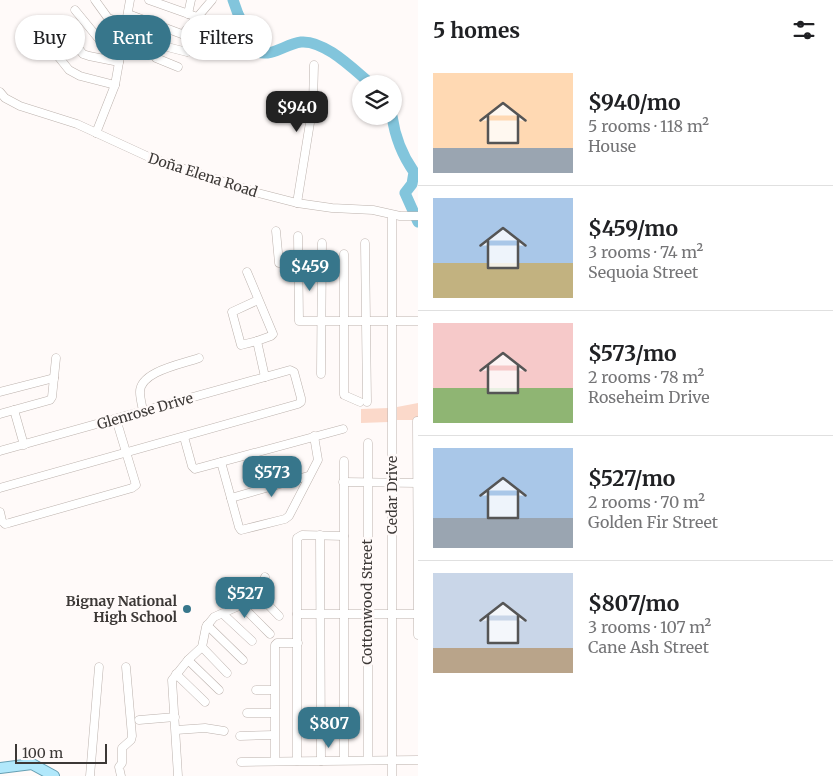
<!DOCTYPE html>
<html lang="en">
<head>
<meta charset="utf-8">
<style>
  :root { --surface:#fff; --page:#f6f6f6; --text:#202124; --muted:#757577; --line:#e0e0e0; --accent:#37768b }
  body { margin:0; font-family:Merriweather,serif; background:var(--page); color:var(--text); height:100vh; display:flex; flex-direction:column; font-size:19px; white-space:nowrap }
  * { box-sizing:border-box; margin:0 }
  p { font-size:16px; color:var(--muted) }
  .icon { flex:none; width:28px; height:28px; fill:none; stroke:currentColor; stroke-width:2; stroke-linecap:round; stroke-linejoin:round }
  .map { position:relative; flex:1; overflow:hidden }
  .details { display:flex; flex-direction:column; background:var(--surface); width:415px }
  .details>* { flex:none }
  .top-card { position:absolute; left:15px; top:15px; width:328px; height:45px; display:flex; gap:10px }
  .buttons { position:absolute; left:352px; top:75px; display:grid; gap:10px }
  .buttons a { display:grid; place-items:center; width:50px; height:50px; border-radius:50%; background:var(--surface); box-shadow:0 1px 4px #0004; font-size:25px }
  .scale { position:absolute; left:15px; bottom:12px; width:92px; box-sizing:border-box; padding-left:5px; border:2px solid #3c3836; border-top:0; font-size:14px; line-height:18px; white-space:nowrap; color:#3c3836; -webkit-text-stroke:4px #fffaf9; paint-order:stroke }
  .price { position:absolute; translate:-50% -42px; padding:0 11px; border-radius:10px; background:var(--accent); color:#fff; font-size:16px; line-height:32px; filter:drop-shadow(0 1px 2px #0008) }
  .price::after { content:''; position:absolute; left:50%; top:30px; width:15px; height:11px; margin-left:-8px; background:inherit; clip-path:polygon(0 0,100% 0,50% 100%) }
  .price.on { background:#222; color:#fff }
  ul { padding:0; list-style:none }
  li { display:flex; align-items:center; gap:15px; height:125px; padding:0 15px }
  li+li { border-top:1px solid var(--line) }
  li span { display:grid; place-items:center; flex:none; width:140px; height:100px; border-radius:0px; color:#555 }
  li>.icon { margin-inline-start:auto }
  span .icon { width:60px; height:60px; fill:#fffc; stroke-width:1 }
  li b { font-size:21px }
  h2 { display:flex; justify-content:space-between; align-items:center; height:60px; padding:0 15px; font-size:21px }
  .tag { padding:0 18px; border-radius:22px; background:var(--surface); box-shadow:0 1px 4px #0004; font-size:18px; line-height:45px }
  .tag.on { background:var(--accent); color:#fff }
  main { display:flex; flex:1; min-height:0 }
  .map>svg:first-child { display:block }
  .green { fill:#fbd9ca }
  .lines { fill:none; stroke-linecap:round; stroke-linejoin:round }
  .river { stroke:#82c5dc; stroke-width:11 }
  .minor-casing { stroke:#bcb2ad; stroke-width:9 }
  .major-casing { stroke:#66a0b4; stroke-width:12 }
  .minor { stroke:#fff; stroke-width:8 }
  .major { stroke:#b1e8fb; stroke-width:10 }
  .poi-dot { fill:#37768b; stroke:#fffaf9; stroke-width:2 }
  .labels { text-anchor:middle; stroke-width:5; stroke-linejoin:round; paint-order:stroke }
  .street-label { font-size:14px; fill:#3c3836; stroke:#fffaf9 }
  .poi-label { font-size:14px; font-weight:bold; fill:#3c3836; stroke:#fffaf9; text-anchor:end }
</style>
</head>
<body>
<main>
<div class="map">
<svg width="418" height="776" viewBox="0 0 418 776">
  <rect width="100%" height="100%" fill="#fffaf9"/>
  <!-- green -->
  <g class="green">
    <path d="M418,403V420H397V407Z"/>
    <path d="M389,408V422L361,423V409Z"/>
  </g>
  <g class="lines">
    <!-- river -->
    <g class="river">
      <path d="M233,0L238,14L257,52C273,57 285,44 301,42C325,40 354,70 371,84"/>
      <path d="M392,116C395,137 402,155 414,172L412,184L405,193L418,222"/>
    </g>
    <!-- minor casing -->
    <g class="minor-casing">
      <g id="minor">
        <path d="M95,0L108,18L126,24"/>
        <path d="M149,0L197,17"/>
        <path d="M75,10L98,38L122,45"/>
        <path d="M128,14L195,39"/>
        <path d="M188,14L191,0"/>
        <path d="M63,29L83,54L89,56L119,62"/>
        <path d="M183,34L212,0"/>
        <path d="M124,36L187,52"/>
        <path d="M45,40L69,70L80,76L115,85"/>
        <path d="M160,45L156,58L178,67"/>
        <path d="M0,92L5,98L20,106L77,124L151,158L258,193L297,203L332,208L373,210L400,216H418"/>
        <path d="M96,133L115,85L130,0"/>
        <path d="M297,203L313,104L314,65"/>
        <path d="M392,215V776"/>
        <path d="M276,231L279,263L299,265"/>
        <path d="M298,236L299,321H418"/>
        <path d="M365,243L367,402"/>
        <path d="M344,254V395L360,402"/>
        <path d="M247,272L273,334L271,336L257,341L265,377"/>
        <path d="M257,341L241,345L232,312L258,300"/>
        <path d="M321,374L322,243"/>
        <path d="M0,392L54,378"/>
        <path d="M14,410L24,445"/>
        <path d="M143,411C142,405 140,398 140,392C140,371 183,364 199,358"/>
        <path d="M0,414L50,400L52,397L56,358"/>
        <path d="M417,421L418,635"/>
        <path d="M184,437L192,466L195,469L343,429"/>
        <path d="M0,451L290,370L294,372L301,398V402L298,404L0,488"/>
        <path d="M344,461V760"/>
        <path d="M221,462L239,527L241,530L285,519L289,516L318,460L314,436"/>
        <path d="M343,482L418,483"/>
        <path d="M231,498L308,476"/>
        <path d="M0,512L2,521L5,524L9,523L132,488L136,485L116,419"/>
        <path d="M320,535L321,761"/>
        <path d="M257,593L279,616"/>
        <path d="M241,605L270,634"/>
        <path d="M223,614L252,641"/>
        <path d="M297,614H418"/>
        <path d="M207,625L243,660"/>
        <path d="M202,647L227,673"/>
        <path d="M188,660L219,690"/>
        <path d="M176,674L205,702"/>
        <path d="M256,690H274"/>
        <path d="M247,713H274"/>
        <path d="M139,720L175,717"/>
        <path d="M176,730L205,728L224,731"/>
        <path d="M240,736L274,735"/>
        <path d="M368,760V443"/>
        <path d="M275,761V645L277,643H298"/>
        <path d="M297,761V538L302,535L344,536"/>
        <path d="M241,762L418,760"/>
        <path d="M90,776L99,667"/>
        <path d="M121,776L119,767L122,763V748L131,740L132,736L126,667"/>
        <path d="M178,776L172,680L188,660L202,647L206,627L214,617L241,605L257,593L265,577"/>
      </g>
    </g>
    <!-- major casing -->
    <g class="major-casing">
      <path id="major" d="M0,768L32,764L54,776"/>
    </g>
    <!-- minor -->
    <use href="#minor" class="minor"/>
    <!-- major -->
    <use href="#major" class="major"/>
  </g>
  <!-- markers -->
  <circle class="poi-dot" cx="187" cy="609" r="5"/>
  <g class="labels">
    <!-- street labels -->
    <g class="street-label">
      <text transform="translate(203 175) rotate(18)" y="5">Doña Elena Road</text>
      <text transform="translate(145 411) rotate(-16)" y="5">Glenrose Drive</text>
      <text transform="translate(392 495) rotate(-90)" y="5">Cedar Drive</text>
      <text transform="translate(367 602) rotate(-90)" y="5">Cottonwood Street</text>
    </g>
    <!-- poi labels -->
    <g class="poi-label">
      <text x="177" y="606">Bignay National<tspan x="177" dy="16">High School</tspan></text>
    </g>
  </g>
</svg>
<div class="buttons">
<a><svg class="icon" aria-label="layers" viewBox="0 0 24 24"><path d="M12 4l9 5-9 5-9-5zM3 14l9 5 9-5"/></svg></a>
</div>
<div class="scale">100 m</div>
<b class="price on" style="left:297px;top:133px">$940</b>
<b class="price" style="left:310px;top:292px">$459</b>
<b class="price" style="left:272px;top:498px">$573</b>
<b class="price" style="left:245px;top:619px">$527</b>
<b class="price" style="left:329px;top:749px">$807</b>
<div class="top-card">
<a class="tag">Buy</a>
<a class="tag on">Rent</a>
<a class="tag">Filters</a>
</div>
</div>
<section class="details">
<h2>5 homes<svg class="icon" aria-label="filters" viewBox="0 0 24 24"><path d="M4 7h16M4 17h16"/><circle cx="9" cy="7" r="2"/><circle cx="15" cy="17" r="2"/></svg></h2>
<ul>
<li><span style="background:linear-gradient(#ffd9b3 75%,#9aa5b1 0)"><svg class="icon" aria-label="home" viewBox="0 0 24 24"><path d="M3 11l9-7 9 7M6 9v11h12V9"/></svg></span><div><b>$940/mo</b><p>5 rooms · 118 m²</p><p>House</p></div></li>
<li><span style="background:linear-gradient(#a9c7e8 65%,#c2b280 0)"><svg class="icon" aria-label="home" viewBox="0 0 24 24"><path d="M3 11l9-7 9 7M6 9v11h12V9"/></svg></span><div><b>$459/mo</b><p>3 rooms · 74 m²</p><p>Sequoia Street</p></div></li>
<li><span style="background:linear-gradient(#f6c9c9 65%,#8fb573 0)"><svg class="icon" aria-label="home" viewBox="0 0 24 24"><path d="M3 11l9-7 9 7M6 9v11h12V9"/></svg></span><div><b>$573/mo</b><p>2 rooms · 78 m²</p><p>Roseheim Drive</p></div></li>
<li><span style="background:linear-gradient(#a9c7e8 70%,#9aa5b1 0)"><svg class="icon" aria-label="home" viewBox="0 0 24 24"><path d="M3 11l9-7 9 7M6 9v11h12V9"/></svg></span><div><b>$527/mo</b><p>2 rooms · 70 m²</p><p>Golden Fir Street</p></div></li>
<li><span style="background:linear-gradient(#c9d6e8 75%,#b9a48a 0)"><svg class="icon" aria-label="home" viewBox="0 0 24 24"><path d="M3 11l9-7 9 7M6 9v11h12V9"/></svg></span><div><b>$807/mo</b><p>3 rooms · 107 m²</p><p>Cane Ash Street</p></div></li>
</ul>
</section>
</main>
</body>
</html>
